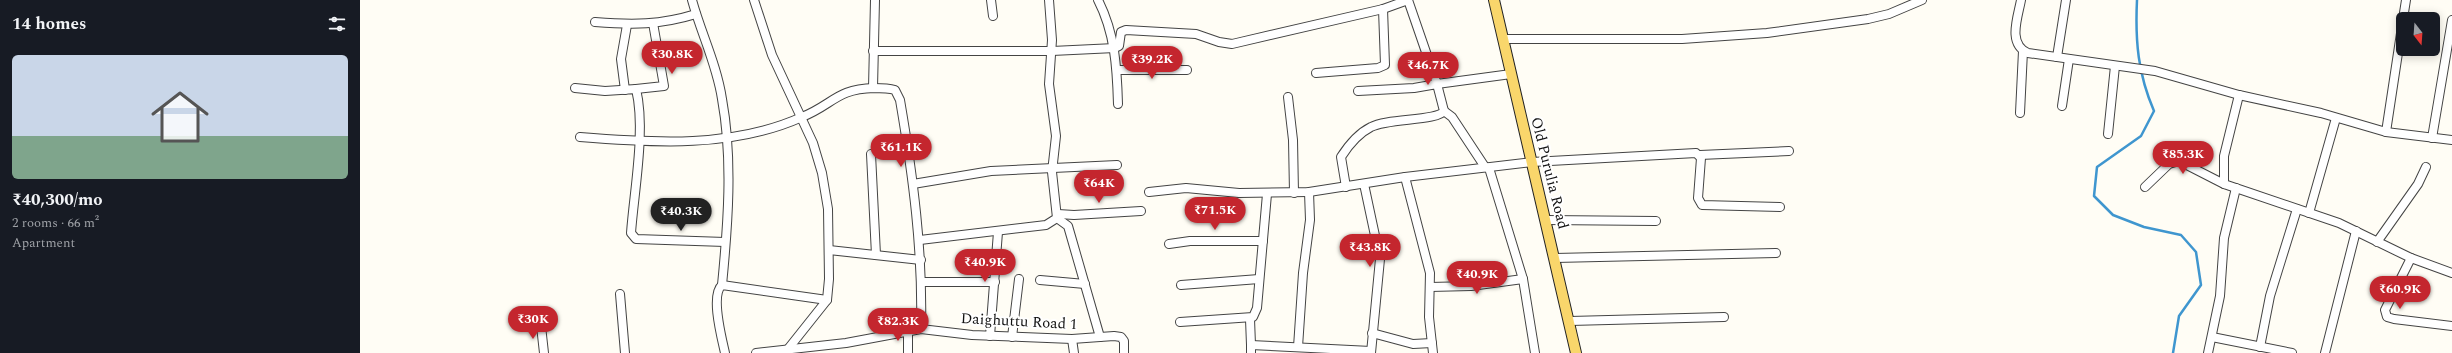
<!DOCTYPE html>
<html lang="en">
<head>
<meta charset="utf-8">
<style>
  :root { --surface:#171b24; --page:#20242c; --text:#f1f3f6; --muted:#9ea1a6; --accent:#c4262e }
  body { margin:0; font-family:Spectral,serif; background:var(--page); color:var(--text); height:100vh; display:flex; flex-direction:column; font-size:15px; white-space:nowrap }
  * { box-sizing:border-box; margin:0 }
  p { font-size:13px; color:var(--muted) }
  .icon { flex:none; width:22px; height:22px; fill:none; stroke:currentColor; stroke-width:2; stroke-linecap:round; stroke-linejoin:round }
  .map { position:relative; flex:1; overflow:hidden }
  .panel { display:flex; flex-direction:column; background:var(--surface); width:360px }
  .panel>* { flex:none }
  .needle { width:26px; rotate:163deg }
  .tools { position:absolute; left:2036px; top:12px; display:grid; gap:8px }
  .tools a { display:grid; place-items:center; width:44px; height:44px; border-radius:6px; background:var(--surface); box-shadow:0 2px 10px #0003; font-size:20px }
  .price { position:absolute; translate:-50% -34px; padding:0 9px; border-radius:14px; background:var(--accent); color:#fff; font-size:13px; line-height:26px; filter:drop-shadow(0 1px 2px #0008) }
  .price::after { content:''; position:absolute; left:50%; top:24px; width:12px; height:9px; margin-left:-6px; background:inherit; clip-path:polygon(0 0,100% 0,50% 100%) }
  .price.selected { background:#222; color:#fff }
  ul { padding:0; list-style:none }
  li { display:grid; align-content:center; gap:8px; height:212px; padding:0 12px }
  li span { display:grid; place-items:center; height:124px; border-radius:6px; color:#555 }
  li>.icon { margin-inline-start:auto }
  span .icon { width:72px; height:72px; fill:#fffc; stroke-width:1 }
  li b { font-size:17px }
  h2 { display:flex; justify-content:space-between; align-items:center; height:48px; padding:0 12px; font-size:17px }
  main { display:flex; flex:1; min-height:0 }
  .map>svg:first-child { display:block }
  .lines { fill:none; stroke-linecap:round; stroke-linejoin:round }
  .stream { stroke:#3f96cf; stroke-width:2.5 }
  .minor-casing { stroke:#444; stroke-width:10 }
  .major-casing { stroke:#222; stroke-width:12 }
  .minor { stroke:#fff; stroke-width:8 }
  .major { stroke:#f9d66b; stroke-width:10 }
  .labels { text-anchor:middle; stroke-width:4; stroke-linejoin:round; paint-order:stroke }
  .street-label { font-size:15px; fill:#111; stroke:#fff }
</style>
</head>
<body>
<main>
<section class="panel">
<h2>14 homes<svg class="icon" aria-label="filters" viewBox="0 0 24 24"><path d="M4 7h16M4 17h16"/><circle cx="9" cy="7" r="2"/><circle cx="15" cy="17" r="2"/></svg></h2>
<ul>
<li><span style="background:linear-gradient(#c9d6e8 65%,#7fa58c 0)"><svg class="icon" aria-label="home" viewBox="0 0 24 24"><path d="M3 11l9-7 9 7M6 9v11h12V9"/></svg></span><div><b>₹40,300/mo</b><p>2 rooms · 66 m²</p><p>Apartment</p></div></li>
</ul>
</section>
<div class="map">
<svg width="2092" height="353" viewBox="0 0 2092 353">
  <rect width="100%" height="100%" fill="#fffdf5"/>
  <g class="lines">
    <!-- stream -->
    <path class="stream" d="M1777,0C1775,41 1778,74 1794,111L1781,136L1737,167L1734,196L1753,215L1784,227L1821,235L1836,252L1841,285L1819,316L1813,353"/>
    <!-- minor casing -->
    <g class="minor-casing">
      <g id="minor">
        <path d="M332,0C341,33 357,65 362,99C373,159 368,224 362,285"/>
        <path d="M394,0L412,55L453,143L462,173L468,209L469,279L467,300L428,349"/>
        <path d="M631,0L633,16"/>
        <path d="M738,0C755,33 757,68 758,104"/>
        <path d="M1661,0C1658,17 1647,44 1668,53L1795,71L1879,95L1961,113L2026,132L2092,140"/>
        <path d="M2043,19L2046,0"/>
        <path d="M235,22C273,25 300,25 336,14"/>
        <path d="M1143,39H1322L1407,33L1508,19L1529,14L1562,0"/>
        <path d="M513,51H692L755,48L759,46L761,32L766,30L836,34L859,42L872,44L1023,9L1048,0L1077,84L1151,74"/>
        <path d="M1697,57L1706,0"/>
        <path d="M757,70H827"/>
        <path d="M956,73L1018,68L1025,65L1023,9"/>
        <path d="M215,88L245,91L276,89C286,130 274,191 271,233L276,239L365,242"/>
        <path d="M513,88L515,0"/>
        <path d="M276,89L304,86L293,23"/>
        <path d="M265,90L261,59L267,25"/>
        <path d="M1879,95L1864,156V184L1979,223L2051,258L2092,273"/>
        <path d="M928,97L933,140L934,193"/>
        <path d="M1702,106L1709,59"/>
        <path d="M1084,111L1092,117L1125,167L1129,168L1163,279L1175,353"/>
        <path d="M1660,113L1663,51"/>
        <path d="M2026,132L2043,20"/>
        <path d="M1748,134L1755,66"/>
        <path d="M220,137C294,143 373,148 442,117C474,104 476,89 514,88C521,88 528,88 535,90L540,100C553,176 563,251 561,329"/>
        <path d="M2072,138L2092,20"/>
        <path d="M511,154L516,255"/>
        <path d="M1340,155L1429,151"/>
        <path d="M1045,177L1070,273L1069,317L1073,353"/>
        <path d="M553,184L631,171L757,165"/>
        <path d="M1004,184L1020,259L1011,353"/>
        <path d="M986,187L981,157C988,146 999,133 1011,127C1027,118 1078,121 1084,111L1077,84L1054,88L998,91"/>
        <path d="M1785,187L1809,164L1819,161L1864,184"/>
        <path d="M789,192L826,188L879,193L949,192L1045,177L1172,162L1336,153L1341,158L1338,198L1342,205L1420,207"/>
        <path d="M1949,213L1976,118"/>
        <path d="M698,214L714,215L781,211"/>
        <path d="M697,218L708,226L740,337"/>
        <path d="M1186,220L1296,221"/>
        <path d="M560,240L686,225L697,218L692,172L696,136L689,84L692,40L689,0"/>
        <path d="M2017,242L2058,184L2066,167"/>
        <path d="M809,244L830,241H903"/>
        <path d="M469,250L561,260"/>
        <path d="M1195,258L1416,253"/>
        <path d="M2051,258L2025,310L2027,317L2034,319L2092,326"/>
        <path d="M680,280L725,284"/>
        <path d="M562,282H635"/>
        <path d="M821,285L899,279"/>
        <path d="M1070,287L1111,286L1163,279"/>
        <path d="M260,294L265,353"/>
        <path d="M890,319L891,345"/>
        <path d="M1210,321L1364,317"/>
        <path d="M820,322L893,317L897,308L907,194"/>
        <path d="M181,326L184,353"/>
        <path d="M548,332V353"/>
        <path d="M1012,333L1053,344L1072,343"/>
        <path d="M630,336L638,232"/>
        <path d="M652,337L659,279"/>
        <path d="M1852,337L1932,353"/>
        <path d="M712,339L714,353"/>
        <path d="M938,347L943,273L950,220L949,192"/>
        <path d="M1900,347L1910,296L1937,209"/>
        <path d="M365,353C362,339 350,295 362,285L467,300"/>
        <path d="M396,353L486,343L561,329L612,335L712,339L754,336L761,337L764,341V353"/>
        <path d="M891,353V345L1011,351"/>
        <path d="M1848,353L1860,296L1864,238L1876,188"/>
        <path d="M1965,353L1996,231"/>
      </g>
    </g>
    <!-- major casing -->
    <g class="major-casing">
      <path id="major" d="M1134,0L1216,353"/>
    </g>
    <!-- minor -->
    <use href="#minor" class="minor"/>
    <!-- major -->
    <use href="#major" class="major"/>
  </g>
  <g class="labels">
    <!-- street labels -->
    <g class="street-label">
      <text transform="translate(1190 173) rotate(76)" y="5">Old Purulia Road</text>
      <text transform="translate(659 321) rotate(3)" y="5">Daighuttu Road 1</text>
    </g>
  </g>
</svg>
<div class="tools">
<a><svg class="needle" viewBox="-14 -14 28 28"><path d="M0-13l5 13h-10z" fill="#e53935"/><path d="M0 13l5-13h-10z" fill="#9ea1a6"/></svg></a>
</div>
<b class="price" style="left:312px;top:75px">₹30.8K</b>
<b class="price" style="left:792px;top:80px">₹39.2K</b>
<b class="price" style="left:1068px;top:86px">₹46.7K</b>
<b class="price" style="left:541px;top:168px">₹61.1K</b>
<b class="price" style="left:1823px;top:175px">₹85.3K</b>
<b class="price" style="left:739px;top:204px">₹64K</b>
<b class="price" style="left:855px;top:231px">₹71.5K</b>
<b class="price selected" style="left:321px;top:232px">₹40.3K</b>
<b class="price" style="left:1010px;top:268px">₹43.8K</b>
<b class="price" style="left:625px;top:283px">₹40.9K</b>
<b class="price" style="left:1117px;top:295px">₹40.9K</b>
<b class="price" style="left:2040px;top:310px">₹60.9K</b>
<b class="price" style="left:173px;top:340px">₹30K</b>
<b class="price" style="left:538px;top:342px">₹82.3K</b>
</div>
</main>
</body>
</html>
